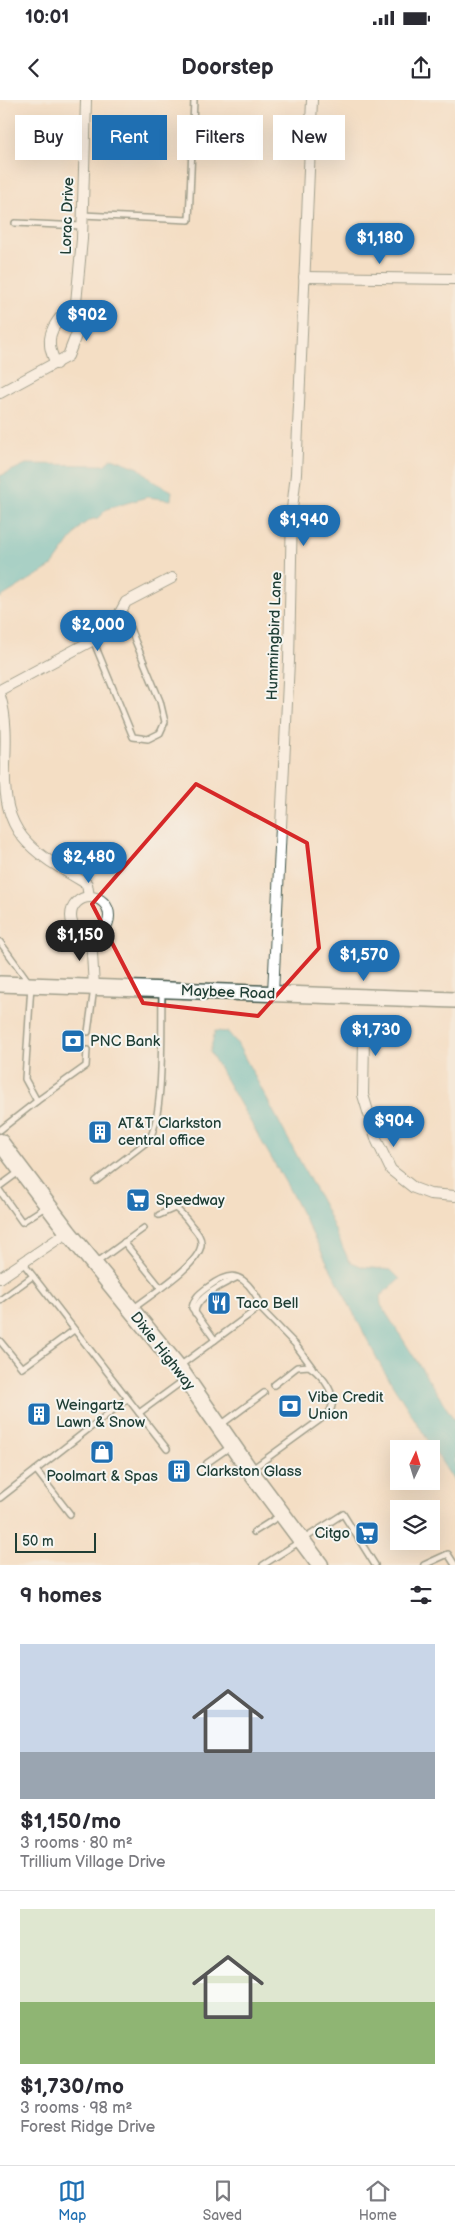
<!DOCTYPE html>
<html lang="en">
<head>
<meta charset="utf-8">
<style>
  :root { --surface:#fff; --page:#f7f7f7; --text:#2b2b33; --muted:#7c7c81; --line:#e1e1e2; --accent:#1f6fb2 }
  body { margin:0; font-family:"Balsamiq Sans",sans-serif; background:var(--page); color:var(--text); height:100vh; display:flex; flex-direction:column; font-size:19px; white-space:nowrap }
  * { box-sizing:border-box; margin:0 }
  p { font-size:16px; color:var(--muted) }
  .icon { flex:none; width:28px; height:28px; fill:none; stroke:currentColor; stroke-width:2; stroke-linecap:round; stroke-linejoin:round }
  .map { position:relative; height:1465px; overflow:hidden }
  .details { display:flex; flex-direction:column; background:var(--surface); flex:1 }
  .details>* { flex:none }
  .hud { position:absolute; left:15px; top:15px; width:425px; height:45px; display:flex; gap:10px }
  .needle { width:32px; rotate:4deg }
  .tools { position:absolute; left:390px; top:1340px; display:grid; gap:10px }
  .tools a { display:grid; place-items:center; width:50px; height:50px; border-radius:0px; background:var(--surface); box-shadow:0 5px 20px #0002; font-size:25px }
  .scale { position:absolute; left:15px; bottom:12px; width:81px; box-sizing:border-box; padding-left:5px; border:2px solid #1f3d34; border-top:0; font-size:14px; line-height:18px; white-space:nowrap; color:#1f3d34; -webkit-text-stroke:4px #f6f6f2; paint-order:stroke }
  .price { position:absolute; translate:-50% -42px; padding:0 11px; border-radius:18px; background:var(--accent); color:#fff; font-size:16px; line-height:32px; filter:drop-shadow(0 1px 2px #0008) }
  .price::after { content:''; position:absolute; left:50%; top:30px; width:15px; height:11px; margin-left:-8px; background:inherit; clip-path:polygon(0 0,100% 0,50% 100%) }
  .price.current { background:#222; color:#fff }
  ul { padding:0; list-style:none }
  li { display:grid; align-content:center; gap:10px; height:265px; padding:0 20px }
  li+li { border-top:1px solid var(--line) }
  li span { display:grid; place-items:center; height:155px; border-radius:0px; color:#555 }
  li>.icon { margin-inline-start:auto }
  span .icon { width:90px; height:90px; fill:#fffc; stroke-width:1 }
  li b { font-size:21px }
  h2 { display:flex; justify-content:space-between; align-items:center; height:60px; padding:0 20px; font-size:21px }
  .pill { padding:0 18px; border-radius:0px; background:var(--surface); box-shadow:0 5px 20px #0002; font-size:18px; line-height:45px }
  .pill.current { background:var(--accent); color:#fff }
  .status { display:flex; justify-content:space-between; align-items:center; height:35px; padding:0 25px; background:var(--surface); direction:ltr }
  .status svg { height:14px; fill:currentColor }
  header { display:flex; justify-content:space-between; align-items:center; height:65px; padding:0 20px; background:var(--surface); font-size:22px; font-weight:700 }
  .dock { display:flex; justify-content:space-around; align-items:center; height:70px; border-top:1px solid var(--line); background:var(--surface); font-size:14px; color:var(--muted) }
  .dock a { display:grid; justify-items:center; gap:2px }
  .dock .current { color:var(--accent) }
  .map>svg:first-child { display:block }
  .water { fill:#50bfc5; stroke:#387e7c }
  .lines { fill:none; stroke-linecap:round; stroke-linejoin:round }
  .service-casing { stroke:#3f554a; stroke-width:8 }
  .minor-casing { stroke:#3f554a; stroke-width:12 }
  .secondary-casing { stroke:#3f554a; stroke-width:18 }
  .primary-casing { stroke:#3f554a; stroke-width:19 }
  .service { stroke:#fff; stroke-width:5 }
  .minor { stroke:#fff; stroke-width:10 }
  .secondary { stroke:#fff; stroke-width:15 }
  .primary { stroke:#fff; stroke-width:16 }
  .marked { fill:none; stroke:#d62828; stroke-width:4; stroke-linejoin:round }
  .labels { text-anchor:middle; stroke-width:4; stroke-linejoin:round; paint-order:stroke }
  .street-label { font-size:15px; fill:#1f3d34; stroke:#f6f6f2 }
  .poi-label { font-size:15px; fill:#1f3d34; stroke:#f6f6f2; text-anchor:start }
</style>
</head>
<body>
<div class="status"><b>10:01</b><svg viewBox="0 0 49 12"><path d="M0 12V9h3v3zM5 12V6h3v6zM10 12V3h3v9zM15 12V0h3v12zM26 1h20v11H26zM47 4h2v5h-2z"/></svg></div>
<header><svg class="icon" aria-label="back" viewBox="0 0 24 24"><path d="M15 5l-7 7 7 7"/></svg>Doorstep<svg class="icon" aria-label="share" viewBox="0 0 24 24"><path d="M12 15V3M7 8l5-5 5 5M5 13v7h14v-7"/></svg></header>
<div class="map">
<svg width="455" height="1465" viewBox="0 0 455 1465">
  <rect width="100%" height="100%" fill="#f6f6f2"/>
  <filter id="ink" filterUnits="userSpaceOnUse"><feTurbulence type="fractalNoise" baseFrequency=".02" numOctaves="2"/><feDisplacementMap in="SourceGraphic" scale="10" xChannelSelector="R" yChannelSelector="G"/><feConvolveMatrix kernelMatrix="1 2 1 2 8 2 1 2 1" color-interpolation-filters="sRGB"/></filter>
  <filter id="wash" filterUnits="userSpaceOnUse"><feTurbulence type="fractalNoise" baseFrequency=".0096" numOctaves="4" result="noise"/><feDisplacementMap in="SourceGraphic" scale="20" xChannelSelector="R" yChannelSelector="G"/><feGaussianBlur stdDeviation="1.12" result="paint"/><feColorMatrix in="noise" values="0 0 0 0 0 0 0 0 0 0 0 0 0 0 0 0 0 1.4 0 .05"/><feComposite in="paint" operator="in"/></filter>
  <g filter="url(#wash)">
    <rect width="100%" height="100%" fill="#f4dec4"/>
    <!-- water -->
    <g class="water">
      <path d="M112,358L139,368L153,381L172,391L171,400L147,397L107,409L98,418L90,420L81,426L52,466L0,498V376L26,364L104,365Z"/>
      <path d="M215,931L228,932L237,943L326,1110L349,1161L363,1167L391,1170L400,1179L380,1196L381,1205L455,1321V1383L382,1268L288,1087L210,952Z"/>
    </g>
  </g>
  <g filter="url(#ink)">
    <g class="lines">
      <!-- service casing -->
      <g class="service-casing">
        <g id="service">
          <path d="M82,115L189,120L194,0"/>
          <path d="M15,123L82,126"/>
          <path d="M93,540L133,637L148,639L160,633L165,622L160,601L122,509"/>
          <path d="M0,842L31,885L25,979L37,1001L0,1030"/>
          <path d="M88,932L94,888"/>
          <path d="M37,1001L86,966L87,950"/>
          <path d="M96,1081L148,1041C165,1019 161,924 162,892"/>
          <path d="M0,1086L19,1072"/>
          <path d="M0,1091L22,1122L47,1106"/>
          <path d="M124,1142L161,1188"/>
          <path d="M23,1163L139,1313L184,1280"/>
          <path d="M96,1163L144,1128"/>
          <path d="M0,1200L33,1176"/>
          <path d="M134,1208C150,1195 199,1165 201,1145C202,1137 196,1131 191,1125C186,1118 182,1113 175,1108L159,1115"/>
          <path d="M195,1213C195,1198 223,1184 236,1178"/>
          <path d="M215,1240L192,1208C194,1197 200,1193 208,1187C227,1173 239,1171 253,1191C257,1197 261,1202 261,1209"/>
          <path d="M0,1241L22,1268L74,1230"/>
          <path d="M181,1265L257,1209H261L295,1244L312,1267"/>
          <path d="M139,1313L167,1349"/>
          <path d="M222,1324L264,1293"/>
          <path d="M207,1363L230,1347"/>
          <path d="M252,1369L328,1314C341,1297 323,1276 309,1266L297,1267L274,1285"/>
          <path d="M36,1370L70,1414"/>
          <path d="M0,1398L127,1299"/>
          <path d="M254,1432L281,1415"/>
          <path d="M263,1465L343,1414L375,1465"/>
          <path d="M424,1465L448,1454L455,1465"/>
        </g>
      </g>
      <!-- minor casing -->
      <g class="minor-casing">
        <g id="minor">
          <path d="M304,177L455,179"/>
          <path d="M56,264C54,259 50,251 50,245C48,227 63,213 76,203"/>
          <path d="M0,293L68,256L80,225L76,203L82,139L86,0"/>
          <path d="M0,590L110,531L126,502L172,478"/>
          <path d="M0,596C7,618 6,642 5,665C2,736 31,751 87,784L89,797"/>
          <circle cx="90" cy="816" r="19"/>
          <path d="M91,836L94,887"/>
          <path d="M273,893L289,561L292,409L296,374L312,0"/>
          <path d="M364,939L363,995L377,1041L391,1070L414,1088L430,1094L455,1096"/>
          <path d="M0,1178L68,1132"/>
        </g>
      </g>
      <!-- secondary casing -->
      <g class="secondary-casing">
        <path id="secondary" d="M0,884L455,900"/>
      </g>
      <!-- primary casing -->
      <g class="primary-casing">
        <path id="primary" d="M0,1042L68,1132L178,1267L250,1371L320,1465"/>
      </g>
      <!-- service -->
      <use href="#service" class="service"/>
      <!-- minor -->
      <use href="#minor" class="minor"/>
      <!-- secondary -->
      <use href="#secondary" class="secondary"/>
      <!-- primary -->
      <use href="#primary" class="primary"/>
    </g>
  </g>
  <!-- marked area -->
  <path d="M0 0H455V1465H0ZM196,684L307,743L319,848L258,916L143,903L92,804Z" fill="#f4dec4" fill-opacity=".55" fill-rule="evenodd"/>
  <path class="marked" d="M196,684L307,743L319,848L258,916L143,903L92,804Z"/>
  <!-- icons -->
  <defs>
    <g id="bank-square" transform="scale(1.25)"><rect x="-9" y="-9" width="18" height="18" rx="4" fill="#1f6fb2" stroke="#f6f6f2"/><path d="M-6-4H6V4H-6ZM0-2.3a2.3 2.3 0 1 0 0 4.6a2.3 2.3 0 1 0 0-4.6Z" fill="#fff"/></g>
    <g id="building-square" transform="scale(1.25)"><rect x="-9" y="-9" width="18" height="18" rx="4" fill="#1f6fb2" stroke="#f6f6f2"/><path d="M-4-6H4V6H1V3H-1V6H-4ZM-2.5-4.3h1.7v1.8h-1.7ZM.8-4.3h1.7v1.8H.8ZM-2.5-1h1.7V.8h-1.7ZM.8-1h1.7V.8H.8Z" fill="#fff"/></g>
    <g id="supermarket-square" transform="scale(1.25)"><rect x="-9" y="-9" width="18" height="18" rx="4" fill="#1f6fb2" stroke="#f6f6f2"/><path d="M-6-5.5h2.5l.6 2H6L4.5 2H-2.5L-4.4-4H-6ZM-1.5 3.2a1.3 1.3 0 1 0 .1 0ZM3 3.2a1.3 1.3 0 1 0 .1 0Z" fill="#fff"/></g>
    <g id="restaurant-square" transform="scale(1.25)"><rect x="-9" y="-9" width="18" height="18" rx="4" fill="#1f6fb2" stroke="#f6f6f2"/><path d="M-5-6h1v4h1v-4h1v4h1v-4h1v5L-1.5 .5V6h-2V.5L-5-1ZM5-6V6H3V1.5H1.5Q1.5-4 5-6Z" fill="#fff"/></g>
    <g id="shop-square" transform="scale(1.25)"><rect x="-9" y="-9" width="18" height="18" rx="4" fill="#1f6fb2" stroke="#f6f6f2"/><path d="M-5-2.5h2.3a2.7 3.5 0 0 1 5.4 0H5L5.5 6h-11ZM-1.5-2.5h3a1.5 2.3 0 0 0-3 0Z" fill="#fff"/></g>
  </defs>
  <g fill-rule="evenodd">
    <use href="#bank-square" x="73" y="941"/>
    <use href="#building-square" x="100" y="1032"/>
    <use href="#supermarket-square" x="138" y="1100"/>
    <use href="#restaurant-square" x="219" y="1203"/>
    <use href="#bank-square" x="290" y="1306"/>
    <use href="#building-square" x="39" y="1314"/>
    <use href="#shop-square" x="102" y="1352"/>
    <use href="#building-square" x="179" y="1371"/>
    <use href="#supermarket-square" x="367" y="1433"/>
  </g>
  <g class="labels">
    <!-- street labels -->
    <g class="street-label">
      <text transform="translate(67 116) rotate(-88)" y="5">Lorac Drive</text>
      <text transform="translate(274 536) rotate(-88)" y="5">Hummingbird Lane</text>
      <text transform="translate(228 892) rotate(2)" y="5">Maybee Road</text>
      <text transform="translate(163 1251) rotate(52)" y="5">Dixie Highway</text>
    </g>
    <!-- poi labels -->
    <g class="poi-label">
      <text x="90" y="946">PNC Bank</text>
      <text x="118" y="1028">AT&amp;T Clarkston<tspan x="118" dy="17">central office</tspan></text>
      <text x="156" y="1105">Speedway</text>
      <text x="236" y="1208">Taco Bell</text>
      <text x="308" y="1302">Vibe Credit<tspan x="308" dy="17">Union</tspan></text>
      <text x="56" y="1310">Weingartz<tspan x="56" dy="17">Lawn &amp; Snow</tspan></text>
      <text x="196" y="1376">Clarkston Glass</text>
      <text x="102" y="1381" text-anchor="middle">Poolmart &amp; Spas</text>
      <text x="350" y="1438" text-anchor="end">Citgo</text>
    </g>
  </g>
</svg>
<div class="tools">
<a><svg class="needle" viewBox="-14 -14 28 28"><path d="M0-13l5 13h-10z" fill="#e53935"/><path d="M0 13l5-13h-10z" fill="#7c7c81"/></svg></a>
<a><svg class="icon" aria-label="layers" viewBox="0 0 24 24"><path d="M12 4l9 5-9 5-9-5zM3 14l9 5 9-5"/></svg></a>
</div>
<div class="scale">50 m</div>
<b class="price" style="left:380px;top:165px">$1,180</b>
<b class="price" style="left:87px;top:242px">$902</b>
<b class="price" style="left:304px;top:447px">$1,940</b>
<b class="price" style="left:98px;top:552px">$2,000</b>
<b class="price" style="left:89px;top:784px">$2,480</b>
<b class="price current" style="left:80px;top:862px">$1,150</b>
<b class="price" style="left:364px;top:882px">$1,570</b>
<b class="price" style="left:376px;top:957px">$1,730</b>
<b class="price" style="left:394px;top:1048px">$904</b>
<div class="hud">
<a class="pill">Buy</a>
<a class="pill current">Rent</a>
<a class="pill">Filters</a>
<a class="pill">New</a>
</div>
</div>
<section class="details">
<h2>9 homes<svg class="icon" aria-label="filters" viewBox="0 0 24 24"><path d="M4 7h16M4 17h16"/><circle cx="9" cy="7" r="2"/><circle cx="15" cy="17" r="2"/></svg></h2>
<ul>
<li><span style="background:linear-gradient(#c9d6e8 70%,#9aa5b1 0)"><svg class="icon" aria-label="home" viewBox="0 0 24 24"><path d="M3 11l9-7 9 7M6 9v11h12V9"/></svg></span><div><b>$1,150/mo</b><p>3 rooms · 80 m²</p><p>Trillium Village Drive</p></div></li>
<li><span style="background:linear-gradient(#dfe7d0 60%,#8fb573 0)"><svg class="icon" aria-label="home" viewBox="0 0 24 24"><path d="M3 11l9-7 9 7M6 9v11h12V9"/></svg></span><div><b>$1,730/mo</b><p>3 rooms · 98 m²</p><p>Forest Ridge Drive</p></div></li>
</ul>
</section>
<nav class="dock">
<a class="current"><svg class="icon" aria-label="map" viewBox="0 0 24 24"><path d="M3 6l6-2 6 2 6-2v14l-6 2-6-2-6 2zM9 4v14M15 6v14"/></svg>Map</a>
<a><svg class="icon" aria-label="saved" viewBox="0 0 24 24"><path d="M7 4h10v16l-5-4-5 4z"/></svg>Saved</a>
<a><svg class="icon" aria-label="home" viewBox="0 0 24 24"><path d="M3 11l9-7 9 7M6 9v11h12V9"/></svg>Home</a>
</nav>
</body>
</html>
